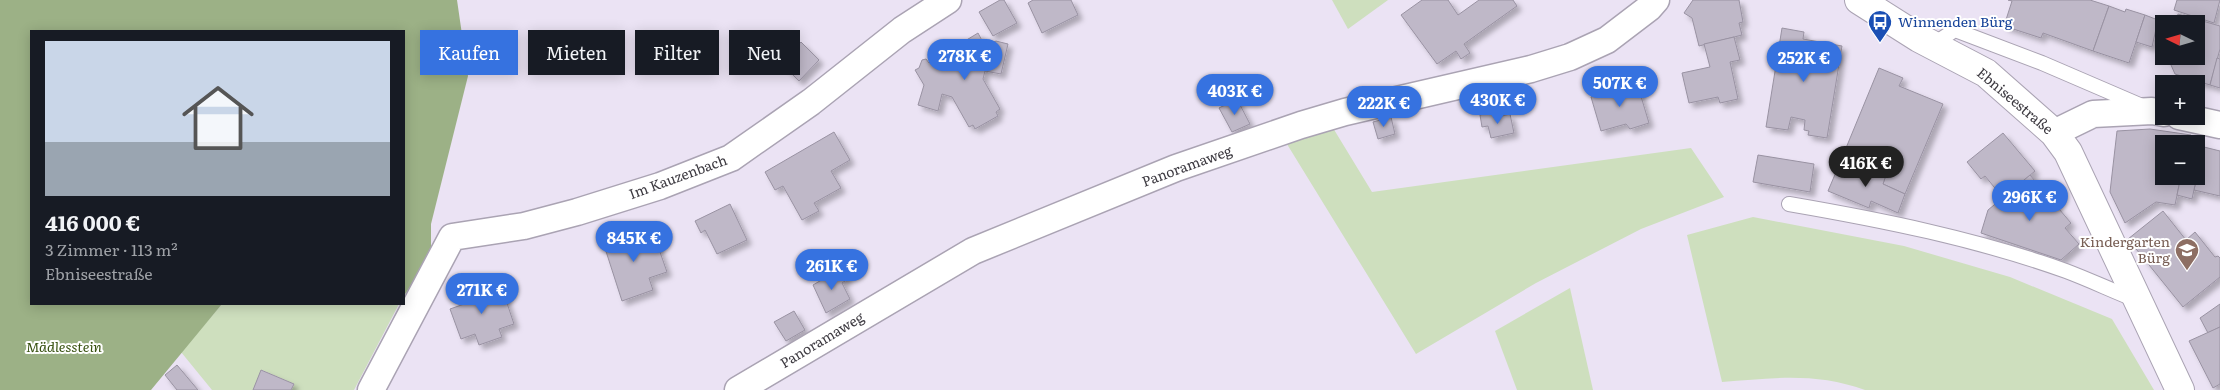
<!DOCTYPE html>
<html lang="de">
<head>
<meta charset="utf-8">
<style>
  :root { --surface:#171b24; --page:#242831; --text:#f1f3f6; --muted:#9ea1a6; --line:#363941; --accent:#3672e0 }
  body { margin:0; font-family:Literata,serif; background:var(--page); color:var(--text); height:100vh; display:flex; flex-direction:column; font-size:19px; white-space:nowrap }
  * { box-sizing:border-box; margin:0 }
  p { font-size:16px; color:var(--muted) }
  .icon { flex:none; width:28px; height:28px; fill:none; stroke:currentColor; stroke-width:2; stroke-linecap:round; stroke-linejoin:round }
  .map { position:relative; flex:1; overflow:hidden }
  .drawer { position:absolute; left:30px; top:30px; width:375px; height:275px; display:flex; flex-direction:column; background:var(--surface); border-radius:0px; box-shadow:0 2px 12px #0003 }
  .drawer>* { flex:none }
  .guide { position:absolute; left:420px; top:30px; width:475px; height:45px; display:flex; gap:10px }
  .needle { width:32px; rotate:275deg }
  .buttons { position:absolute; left:2155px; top:15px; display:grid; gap:10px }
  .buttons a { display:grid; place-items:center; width:50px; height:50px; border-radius:0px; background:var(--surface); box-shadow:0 2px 12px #0003; font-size:25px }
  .price { position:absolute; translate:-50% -42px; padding:0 11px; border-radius:18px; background:var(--accent); color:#fff; font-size:16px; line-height:32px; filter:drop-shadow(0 1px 2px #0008) }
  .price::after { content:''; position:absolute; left:50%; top:30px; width:15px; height:11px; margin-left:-8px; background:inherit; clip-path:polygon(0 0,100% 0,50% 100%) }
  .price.current { background:#222; color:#fff }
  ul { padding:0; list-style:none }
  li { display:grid; align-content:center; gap:10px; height:265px; padding:0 15px }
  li+li { border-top:1px solid var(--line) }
  li span { display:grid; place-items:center; height:155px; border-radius:0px; color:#555 }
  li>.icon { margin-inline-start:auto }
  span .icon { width:90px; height:90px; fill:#fffc; stroke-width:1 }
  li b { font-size:21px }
  .tag { padding:0 18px; border-radius:0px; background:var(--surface); box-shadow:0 2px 12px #0003; font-size:18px; line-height:45px }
  .tag.current { background:var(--accent); color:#fff }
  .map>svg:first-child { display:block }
  .green { fill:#cedfbe }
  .forest { fill:#9cb186 }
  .building { fill:#bfb8c8; stroke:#9992a2; filter:url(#shadow) }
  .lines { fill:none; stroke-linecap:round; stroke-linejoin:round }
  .lane-casing { stroke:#aaa3b3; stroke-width:16 }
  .street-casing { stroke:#aaa3b3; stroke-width:29 }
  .secondary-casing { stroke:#aaa3b3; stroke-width:30 }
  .lane { stroke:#fff; stroke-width:14 }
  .street { stroke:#fff; stroke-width:26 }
  .secondary { stroke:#fff; stroke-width:28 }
  .labels { text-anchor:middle; stroke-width:4; stroke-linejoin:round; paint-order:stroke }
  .transit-label { font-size:14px; fill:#164399; stroke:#fff; text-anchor:start }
  .street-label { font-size:14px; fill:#3d3a41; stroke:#fff }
  .education-label { font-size:14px; fill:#785e54; stroke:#fff; text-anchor:end }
  .park-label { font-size:14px; font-style:italic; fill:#354f0d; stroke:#fff }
</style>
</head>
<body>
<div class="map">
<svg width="2220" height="390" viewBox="0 0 2220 390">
  <defs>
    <filter id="shadow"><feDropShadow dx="4.5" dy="4.5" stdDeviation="2.5" flood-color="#0004"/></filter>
  </defs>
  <rect width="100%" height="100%" fill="#ebe3f4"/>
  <!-- green -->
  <g class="green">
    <path d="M1332,0H1388L1348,29Z"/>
    <path d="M1330,123L1372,192L1691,148L1724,197L1641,229L1536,283L1416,354L1282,136Z"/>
    <path d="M1753,217L1904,246L2010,277L2112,319L2154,390H1865C1816,372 1772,378 1722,382L1687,235Z"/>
    <path d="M1570,288L1593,390H1517L1495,331Z"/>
    <path d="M222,304H399L354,390H291L294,384L262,370L253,390H212L181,352Z"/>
  </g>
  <!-- forest -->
  <path class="forest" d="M0,0H457L468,76L431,224V255L404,296V31H31V304H222L151,390H0Z"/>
  <!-- building -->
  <g class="building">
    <path d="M1000,0H1004L1017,23L993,36L979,12Z"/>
    <path d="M1033,0H1071L1078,15L1042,33L1028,3Z"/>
    <path d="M1422,0H1448L1458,15L1479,0H1513L1517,6L1464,44L1470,53L1461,59L1456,51L1437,64L1401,15Z"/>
    <path d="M1693,0H1739L1743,22L1739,23L1742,35L1699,46L1692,18L1684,13Z"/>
    <path d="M2008,0H2090L2109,6L2093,51L2043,33L2041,38L2004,26L2012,1Z"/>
    <path d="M2177,0H2220L2214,23L2174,10Z"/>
    <path d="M2109,6L2125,12L2126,9L2145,15L2129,63L2093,51Z"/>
    <path d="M2178,14L2220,26V49L2210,85L2175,74L2167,56H2196V24H2175Z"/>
    <path d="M2145,15L2158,20L2152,47L2136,42Z"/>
    <path d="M1782,28L1804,32L1803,39L1842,46L1827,138L1808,135L1809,131L1804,130L1805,120L1791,117L1788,130L1766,127Z"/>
    <path d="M978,33L985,46L996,41L1008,44L1001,74L985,71L983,79L1000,109L996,112L998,116L975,129L973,125L969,127L952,97L942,94L938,111L918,105L924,85L915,70L919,68L922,60L926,59L929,63L933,60L938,68L965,52L960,44Z"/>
    <path d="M1734,37L1740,60L1730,62L1738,99L1720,103L1718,97L1689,103L1682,73L1710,67L1704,44Z"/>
    <path d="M801,42L819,60L799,81L781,63Z"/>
    <path d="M2217,58L2220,59V88L2210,85Z"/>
    <path d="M1879,68L1903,78L1899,86L1943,104L1905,194L1883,184L1887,172L1867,164L1863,175L1839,165Z"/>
    <path d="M1637,83L1649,123L1630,129L1626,124L1601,131L1591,97Z"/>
    <path d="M1237,99L1250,124L1232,132L1219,108Z"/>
    <path d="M1493,112L1494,118L1510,114L1514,133L1491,138L1488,126L1482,127L1480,115Z"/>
    <path d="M1391,117L1395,134L1378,139L1373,122Z"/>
    <path d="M2150,129L2191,135L2189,144H2164V176H2181L2175,205L2156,202L2125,223L2110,192L2117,131Z"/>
    <path d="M834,132L850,160L831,171L841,188L814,203L819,211L802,220L783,186L775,190L765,172Z"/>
    <path d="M2003,133L2035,171L2003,198L1985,176L1981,179L1967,162Z"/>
    <path d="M2204,147L2220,151V196L2194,190Z"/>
    <path d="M1758,155L1814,164L1810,192L1753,182Z"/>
    <path d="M2196,161L2200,162L2192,199L2177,195L2181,176H2196Z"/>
    <path d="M1867,164L1887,172L1883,184L1905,194L1898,213L1871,201L1869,208L1828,191L1839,165L1863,175Z"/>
    <path d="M2030,175L2071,223L2065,228L2079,244L2061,260L1981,233L1988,210Z"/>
    <path d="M730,204L747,240L717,254L705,230L701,233L695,221Z"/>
    <path d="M2163,211L2186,240L2195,232L2215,257L2218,256L2220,258V277L2183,307L2128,239Z"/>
    <path d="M635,230L637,237L653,232L667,272L649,278L653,290L622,301L603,242Z"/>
    <path d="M842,268L848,279L842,283L850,299L826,313L813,285Z"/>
    <path d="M484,283L488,296L503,291L514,324L499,329L502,337L479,345L475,334L461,339L450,309L467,303L462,290Z"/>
    <path d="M2220,304V327L2208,333L2200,318Z"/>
    <path d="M794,311L805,330L786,341L774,322Z"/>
    <path d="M2220,327V384L2213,388L2189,341Z"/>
    <path d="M177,365L198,390H177L165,375Z"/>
    <path d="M261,370L294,384L291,390H253Z"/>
  </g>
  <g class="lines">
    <!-- lane casing -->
    <g class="lane-casing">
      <g id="lane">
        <path d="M1932,45L1955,30L2042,63L2142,106"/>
        <path d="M1789,204C1882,220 1977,239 2066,271C2090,280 2113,291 2136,300"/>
      </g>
    </g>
    <!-- street casing -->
    <g class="street-casing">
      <g id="street">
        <path d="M2179,116L2220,125"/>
        <path d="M2054,133L2093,114L2152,111L2164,113"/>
        <path d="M371,390L452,237L524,226L577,212L660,186L731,158L811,102L902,30L948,0"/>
        <path d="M738,390L973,251L1176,168L1301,125L1345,112L1531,69L1570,57L1607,40L1649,8L1656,0"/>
      </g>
    </g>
    <!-- secondary casing -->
    <g class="secondary-casing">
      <path id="secondary" d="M1859,0L1919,38L1986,73L2054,133L2068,152L2180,390"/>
    </g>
    <!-- lane -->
    <use href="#lane" class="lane"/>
    <!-- street -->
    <use href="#street" class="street"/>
    <!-- secondary -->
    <use href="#secondary" class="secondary"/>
  </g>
  <!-- icons -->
  <defs>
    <g id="bus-pin" transform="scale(1.25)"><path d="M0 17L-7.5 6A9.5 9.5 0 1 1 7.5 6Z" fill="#1a4fb4" stroke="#fff"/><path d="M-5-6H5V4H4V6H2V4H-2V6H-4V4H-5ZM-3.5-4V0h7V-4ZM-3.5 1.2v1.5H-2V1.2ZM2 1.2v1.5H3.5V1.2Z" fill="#fff"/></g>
    <g id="school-pin" transform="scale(1.25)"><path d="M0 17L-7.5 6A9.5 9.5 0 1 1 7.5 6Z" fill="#8d6e63" stroke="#fff"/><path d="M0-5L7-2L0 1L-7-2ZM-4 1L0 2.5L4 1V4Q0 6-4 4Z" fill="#fff"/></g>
  </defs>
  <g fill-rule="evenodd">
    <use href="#bus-pin" x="1880" y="22"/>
    <use href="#school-pin" x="2187" y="250"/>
  </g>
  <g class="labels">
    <!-- transit labels -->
    <g class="transit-label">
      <text x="1898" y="27">Winnenden Bürg</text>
    </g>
    <!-- street labels -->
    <g class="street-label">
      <text transform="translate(2015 101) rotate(40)" y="5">Ebniseestraße</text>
      <text transform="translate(1187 166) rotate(-20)" y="5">Panoramaweg</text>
      <text transform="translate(678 177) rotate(-20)" y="5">Im Kauzenbach</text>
      <text transform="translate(822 340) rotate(-31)" y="5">Panoramaweg</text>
    </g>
    <!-- education labels -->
    <g class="education-label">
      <text x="2170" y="247">Kindergarten<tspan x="2170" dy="16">Bürg</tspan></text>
    </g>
    <!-- park labels -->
    <g class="park-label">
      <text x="64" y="352">Mädlesstein</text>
    </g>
  </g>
</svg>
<div class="buttons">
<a><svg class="needle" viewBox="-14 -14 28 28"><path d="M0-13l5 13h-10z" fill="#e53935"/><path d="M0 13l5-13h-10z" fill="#9ea1a6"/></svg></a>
<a>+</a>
<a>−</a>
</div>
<b class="price" style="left:965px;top:81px">278K €</b>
<b class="price" style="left:1804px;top:83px">252K €</b>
<b class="price" style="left:1620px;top:108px">507K €</b>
<b class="price" style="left:1235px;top:116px">403K €</b>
<b class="price" style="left:1498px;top:125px">430K €</b>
<b class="price" style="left:1384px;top:128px">222K €</b>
<b class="price current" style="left:1866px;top:188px">416K €</b>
<b class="price" style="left:2030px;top:222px">296K €</b>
<b class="price" style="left:634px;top:263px">845K €</b>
<b class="price" style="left:832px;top:291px">261K €</b>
<b class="price" style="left:482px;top:315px">271K €</b>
<div class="guide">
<a class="tag current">Kaufen</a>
<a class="tag">Mieten</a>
<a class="tag">Filter</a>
<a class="tag">Neu</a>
</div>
<section class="drawer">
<ul>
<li><span style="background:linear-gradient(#c9d6e8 65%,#9aa5b1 0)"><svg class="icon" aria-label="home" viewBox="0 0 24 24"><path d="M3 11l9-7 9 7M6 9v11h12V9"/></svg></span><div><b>416 000 €</b><p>3 Zimmer · 113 m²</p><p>Ebniseestraße</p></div></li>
</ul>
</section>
</div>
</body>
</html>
